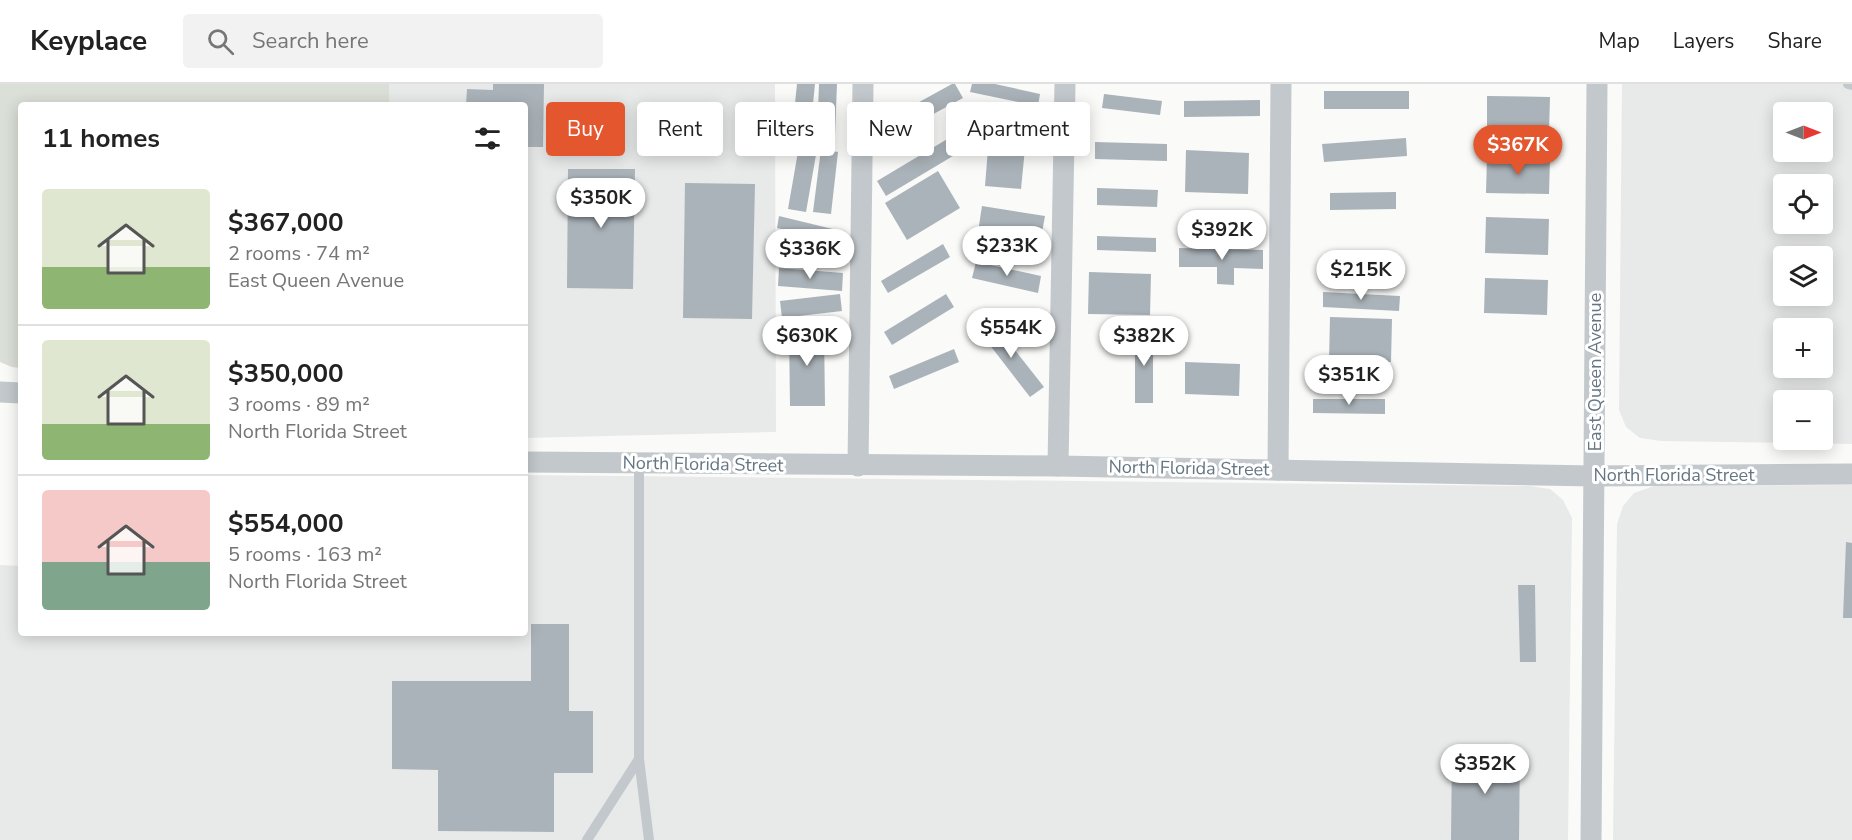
<!DOCTYPE html>
<html lang="en">
<head>
<meta charset="utf-8">
<style>
  :root { --surface:#fff; --page:#f2f2f2; --text:#222; --muted:#767676; --line:#e0e0e0; --accent:#e4572e }
  body { margin:0; font-family:"Nunito Sans",sans-serif; background:var(--page); color:var(--text); height:100vh; display:flex; flex-direction:column; font-size:22px; white-space:nowrap }
  * { box-sizing:border-box; margin:0 }
  p { font-size:20px; color:var(--muted) }
  .icon { flex:none; width:33px; height:33px; fill:none; stroke:currentColor; stroke-width:2; stroke-linecap:round; stroke-linejoin:round }
  .map { position:relative; flex:1; overflow:hidden }
  .sheet { position:absolute; left:18px; top:18px; width:510px; height:534px; display:flex; flex-direction:column; background:var(--surface); border-radius:6px; box-shadow:0 3px 15px #0003 }
  .sheet>* { flex:none }
  .top-card { position:absolute; left:546px; top:18px; width:570px; height:54px; display:flex; gap:12px }
  .needle { width:39px; rotate:90deg }
  .fabs { position:absolute; left:1773px; top:18px; display:grid; gap:12px }
  .fabs a { display:grid; place-items:center; width:60px; height:60px; border-radius:6px; background:var(--surface); box-shadow:0 3px 15px #0003; font-size:30px }
  .price { position:absolute; translate:-50% -51px; padding:0 14px; border-radius:21px; background:#fff; color:#222; font-size:20px; line-height:39px; filter:drop-shadow(0 2px 3px #0008) }
  .price::after { content:''; position:absolute; left:50%; top:36px; width:18px; height:14px; margin-left:-9px; background:inherit; clip-path:polygon(0 0,100% 0,50% 100%) }
  .price.selected { background:var(--accent); color:#fff }
  ul { padding:0; list-style:none }
  li { display:flex; align-items:center; gap:18px; height:150px; padding:0 24px }
  li+li { border-top:2px solid var(--line) }
  li span { display:grid; place-items:center; flex:none; width:168px; height:120px; border-radius:6px; color:#555 }
  li>.icon { margin-inline-start:auto }
  span .icon { width:72px; height:72px; fill:#fffc; stroke-width:1 }
  li b { font-size:26px }
  h2 { display:flex; justify-content:space-between; align-items:center; height:72px; padding:0 24px; font-size:26px }
  .chip { padding:0 21px; border-radius:6px; background:var(--surface); box-shadow:0 3px 15px #0003; font-size:21px; line-height:54px }
  .chip.selected { background:var(--accent); color:#fff }
  header { display:flex; align-items:center; gap:36px; box-sizing:border-box; height:84px; padding:0 30px; background:var(--surface); border-bottom:2px solid var(--line) }
  header strong { font-size:28px }
  nav { display:flex; gap:33px; margin-inline-start:auto; font-size:21px }
  .search { width:420px; height:54px; background:var(--page); display:flex; align-items:center; gap:15px; box-sizing:border-box; padding:0 21px; border-radius:6px; color:var(--muted); font-size:22px }
  .map>svg:first-child { display:block }
  .built { fill:#e8e9e9; fill-rule:evenodd }
  .green { fill:#dadfd7 }
  .building { fill:#aab3b9 }
  .lines { fill:none; stroke-linecap:round; stroke-linejoin:round }
  .lane { stroke:#c3c8cc; stroke-width:10 }
  .street { stroke:#c3c8cc; stroke-width:21 }
  .labels { text-anchor:middle; stroke-width:6; stroke-linejoin:round; paint-order:stroke }
  .street-label { font-size:18px; fill:#657683; stroke:#fff }
</style>
</head>
<body>
<header>
<strong>Keyplace</strong>
<div class="search"><svg class="icon" aria-label="search" viewBox="0 0 24 24"><circle cx="10" cy="10" r="6"/><path d="M15 15l6 6"/></svg>Search here</div>
<nav><a>Map</a><a>Layers</a><a>Share</a></nav>
</header>
<div class="map">
<svg width="1852" height="756" viewBox="0 0 1852 756">
  <rect width="100%" height="100%" fill="#fafaf8"/>
  <!-- built -->
  <g class="built">
    <path d="M389,0H775L776,348L525,354V21H389Z"/>
    <path d="M1622,0H1852V360L1661,357L1640,354L1626,343L1619,326ZM1784,28H1822V68H1784ZM1784,100H1822V140H1784ZM1784,172H1822V212H1784ZM1784,244H1822V284H1784ZM1784,316H1822V356H1784Z"/>
    <path d="M525,391L1530,402L1550,405L1563,416L1572,434L1568,756H0V481L21,482V549H525Z"/>
    <path d="M1852,401V756H1613L1617,440L1623,422L1634,409L1654,402Z"/>
  </g>
  <!-- green -->
  <path class="green" d="M0,0H389V21H21V284L12,283L0,278Z"/>
  <!-- building -->
  <g class="building">
    <path d="M493,0H544L543,63H525V21H466L467,5L493,6Z"/>
    <path d="M797,0H815L810,50L792,48Z"/>
    <path d="M819,0H837L835,51H817Z"/>
    <path d="M952,0H955L963,14L889,54L881,39Z"/>
    <path d="M972,0H995L1040,10L1038,22L970,8Z"/>
    <rect x="1324" y="7" width="85" height="18"/>
    <path d="M1104,10L1162,17L1160,31L1102,24Z"/>
    <path d="M1487,12L1550,13L1549,49L1487,48Z"/>
    <path d="M1260,16V32L1184,33V17Z"/>
    <path d="M990,40L1027,44L1021,105L985,102Z"/>
    <path d="M949,54L958,69L886,112L877,97Z"/>
    <path d="M1406,54L1407,72L1324,78L1322,60Z"/>
    <path d="M1095,58L1167,60V77L1095,75Z"/>
    <path d="M799,62L817,65L806,128L788,125Z"/>
    <path d="M821,65L838,68L831,130L813,128Z"/>
    <path d="M1186,66L1249,69L1248,110L1185,108Z"/>
    <path d="M1487,73L1550,75L1549,110L1486,109Z"/>
    <path d="M568,85H635L633,205L567,204Z"/>
    <path d="M938,87L960,124L907,156L885,119Z"/>
    <path d="M685,99L755,100L752,235L683,234Z"/>
    <path d="M1097,104L1158,106L1157,123L1097,121Z"/>
    <path d="M1396,108V125L1330,126V109Z"/>
    <path d="M982,122L1045,132L1038,171L976,161Z"/>
    <path d="M779,132L845,148L842,159L777,144Z"/>
    <path d="M1486,133L1549,135L1548,171L1485,169Z"/>
    <path d="M1097,152L1156,154V168L1097,166Z"/>
    <path d="M943,160L950,173L888,209L881,197Z"/>
    <path d="M1179,164L1263,166V185L1234,184V201L1217,200V183H1179Z"/>
    <path d="M976,178L1041,192L1038,209L972,194Z"/>
    <path d="M779,184L843,189L842,207L778,202Z"/>
    <path d="M1089,188L1151,190L1150,231L1088,230Z"/>
    <path d="M1485,194L1548,196L1547,231L1484,229Z"/>
    <path d="M1323,208L1400,212L1399,227L1323,223Z"/>
    <path d="M840,210L842,227L782,234L780,217Z"/>
    <path d="M946,210L954,223L892,261L884,248Z"/>
    <path d="M1330,233L1392,235L1391,278L1329,277Z"/>
    <path d="M992,237L1044,303L1030,313L979,247Z"/>
    <path d="M824,244L825,322H790L789,245Z"/>
    <rect x="1135" y="247" width="18" height="72"/>
    <path d="M954,265L959,278L894,305L889,292Z"/>
    <path d="M1185,278L1240,280L1239,312L1185,310Z"/>
    <path d="M1313,315H1385V330L1313,329Z"/>
    <path d="M1846,458L1852,459V534H1843Z"/>
    <path d="M1518,501H1535L1536,578H1520Z"/>
    <path d="M531,540H569V627H593V689H554V748L438,747V686L392,685V597H531Z"/>
    <path d="M1452,665L1520,666L1519,756H1451Z"/>
  </g>
  <g class="lines">
    <!-- lane -->
    <g class="lane">
      <path d="M1848,0L1852,1"/>
      <path d="M639,380V675L649,756"/>
      <path d="M587,756L639,675"/>
    </g>
    <!-- street -->
    <g class="street">
      <path d="M0,308L21,309"/>
      <path d="M525,378L1058,382L1594,392L1852,390"/>
      <path d="M858,382L863,0"/>
      <path d="M1058,382L1065,0"/>
      <path d="M1278,386L1281,0"/>
      <path d="M1591,756L1597,0"/>
    </g>
  </g>
  <g class="labels">
    <!-- street labels -->
    <g class="street-label">
      <text transform="translate(1595 288) rotate(-90)" y="6">East Queen Avenue</text>
      <text transform="translate(703 380) rotate(1)" y="6">North Florida Street</text>
      <text transform="translate(1189 384) rotate(1)" y="6">North Florida Street</text>
      <text x="1674" y="397">North Florida Street</text>
    </g>
  </g>
</svg>
<div class="fabs">
<a><svg class="needle" viewBox="-14 -14 28 28"><path d="M0-13l5 13h-10z" fill="#e53935"/><path d="M0 13l5-13h-10z" fill="#767676"/></svg></a>
<a><svg class="icon" aria-label="locate" viewBox="0 0 24 24"><circle cx="12" cy="12" r="6"/><path d="M12 2v4M12 18v4M2 12h4M18 12h4"/></svg></a>
<a><svg class="icon" aria-label="layers" viewBox="0 0 24 24"><path d="M12 4l9 5-9 5-9-5zM3 14l9 5 9-5"/></svg></a>
<a>+</a>
<a>−</a>
</div>
<b class="price selected" style="left:1518px;top:92px">$367K</b>
<b class="price" style="left:601px;top:145px">$350K</b>
<b class="price" style="left:1222px;top:177px">$392K</b>
<b class="price" style="left:1007px;top:193px">$233K</b>
<b class="price" style="left:810px;top:196px">$336K</b>
<b class="price" style="left:1361px;top:217px">$215K</b>
<b class="price" style="left:1011px;top:275px">$554K</b>
<b class="price" style="left:807px;top:283px">$630K</b>
<b class="price" style="left:1144px;top:283px">$382K</b>
<b class="price" style="left:1349px;top:322px">$351K</b>
<b class="price" style="left:1485px;top:711px">$352K</b>
<div class="top-card">
<a class="chip selected">Buy</a>
<a class="chip">Rent</a>
<a class="chip">Filters</a>
<a class="chip">New</a>
<a class="chip">Apartment</a>
</div>
<section class="sheet">
<h2>11 homes<svg class="icon" aria-label="filters" viewBox="0 0 24 24"><path d="M4 7h16M4 17h16"/><circle cx="9" cy="7" r="2"/><circle cx="15" cy="17" r="2"/></svg></h2>
<ul>
<li><span style="background:linear-gradient(#dfe7d0 65%,#8fb573 0)"><svg class="icon" aria-label="home" viewBox="0 0 24 24"><path d="M3 11l9-7 9 7M6 9v11h12V9"/></svg></span><div><b>$367,000</b><p>2 rooms · 74 m²</p><p>East Queen Avenue</p></div></li>
<li><span style="background:linear-gradient(#dfe7d0 70%,#8fb573 0)"><svg class="icon" aria-label="home" viewBox="0 0 24 24"><path d="M3 11l9-7 9 7M6 9v11h12V9"/></svg></span><div><b>$350,000</b><p>3 rooms · 89 m²</p><p>North Florida Street</p></div></li>
<li><span style="background:linear-gradient(#f6c9c9 60%,#7fa58c 0)"><svg class="icon" aria-label="home" viewBox="0 0 24 24"><path d="M3 11l9-7 9 7M6 9v11h12V9"/></svg></span><div><b>$554,000</b><p>5 rooms · 163 m²</p><p>North Florida Street</p></div></li>
</ul>
</section>
</div>
</body>
</html>
